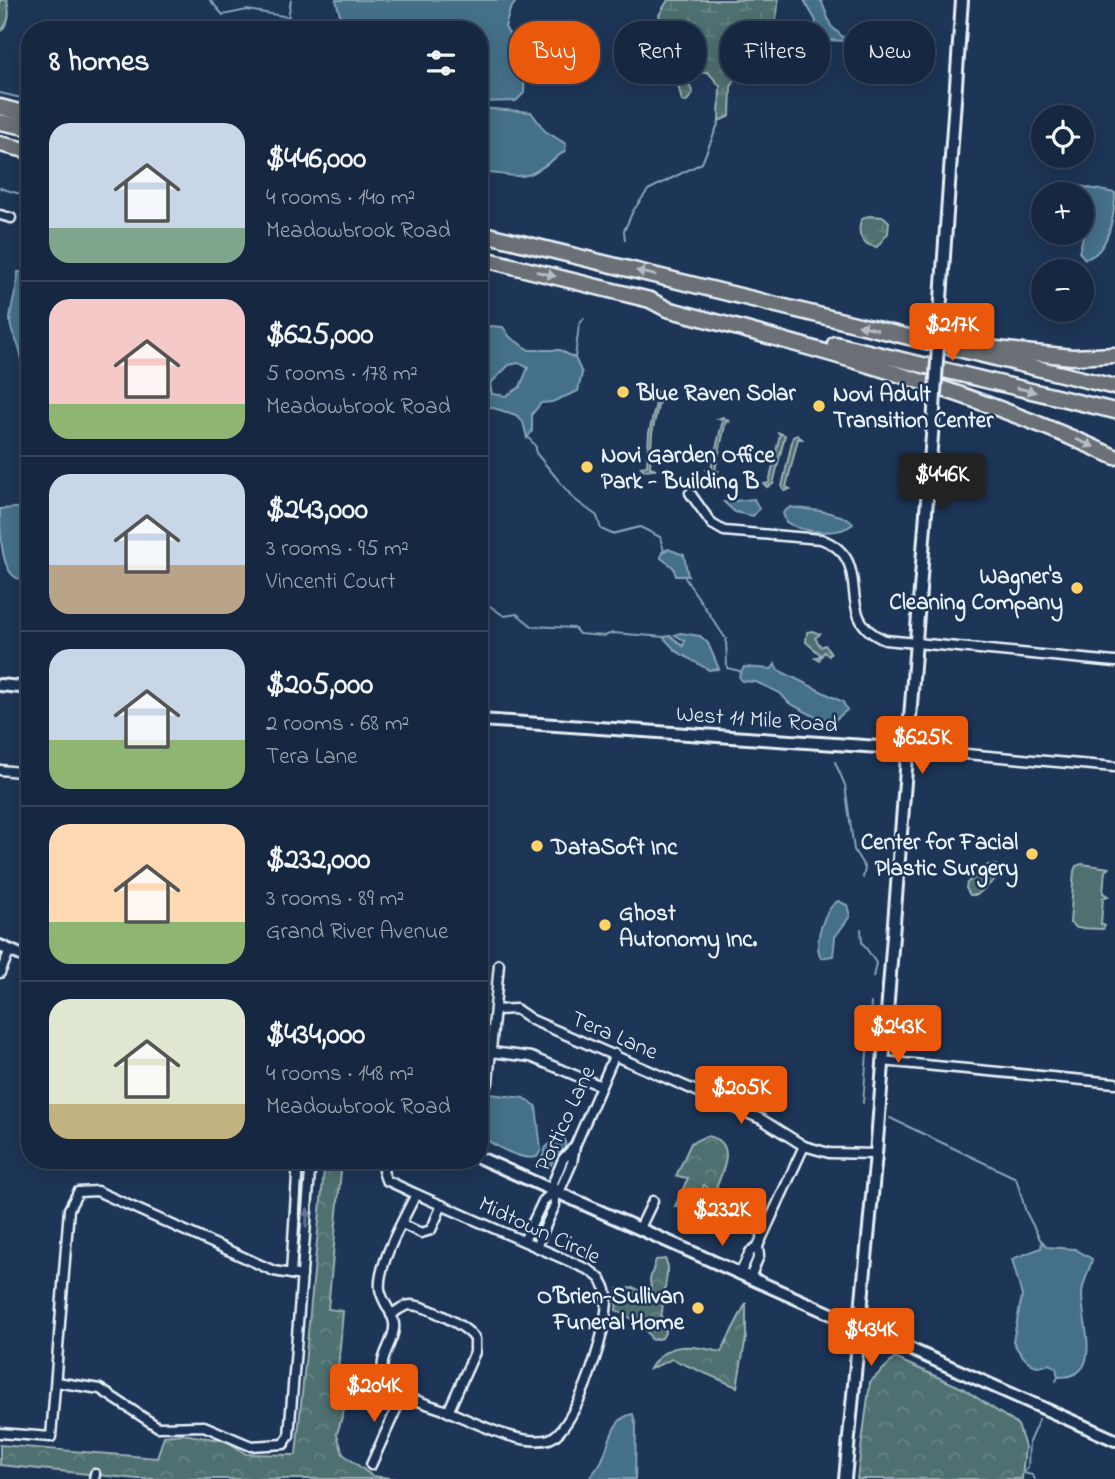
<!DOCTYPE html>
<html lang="en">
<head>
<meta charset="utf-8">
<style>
  :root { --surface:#162841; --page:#1f3048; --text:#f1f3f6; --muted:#9ea6b1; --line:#35445a; --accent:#ea580c }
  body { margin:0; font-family:"Indie Flower",sans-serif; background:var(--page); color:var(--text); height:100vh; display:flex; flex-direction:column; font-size:26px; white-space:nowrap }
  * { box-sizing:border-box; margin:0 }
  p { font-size:23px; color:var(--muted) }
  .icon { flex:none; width:38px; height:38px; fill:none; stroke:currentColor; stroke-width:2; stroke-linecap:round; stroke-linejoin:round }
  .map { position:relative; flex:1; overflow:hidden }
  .details { position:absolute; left:21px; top:21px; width:467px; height:1148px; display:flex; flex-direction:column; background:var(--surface); border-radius:28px; box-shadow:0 4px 18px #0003,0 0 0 2px var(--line) }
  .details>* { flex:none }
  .banner { position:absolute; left:509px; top:21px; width:500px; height:63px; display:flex; gap:14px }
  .fabs { position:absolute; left:1031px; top:105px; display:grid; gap:14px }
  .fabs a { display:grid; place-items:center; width:63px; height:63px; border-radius:50%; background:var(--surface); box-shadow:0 4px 18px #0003,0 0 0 2px var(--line); font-size:35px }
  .price { position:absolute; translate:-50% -60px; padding:0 16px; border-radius:7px; background:var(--accent); color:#fff; font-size:23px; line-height:46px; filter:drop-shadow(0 2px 4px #0008) }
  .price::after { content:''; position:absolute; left:50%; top:42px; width:21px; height:16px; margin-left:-10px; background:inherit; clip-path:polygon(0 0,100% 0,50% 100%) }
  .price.selected { background:#222; color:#fff }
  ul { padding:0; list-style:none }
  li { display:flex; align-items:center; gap:21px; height:175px; padding:0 28px }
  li+li { border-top:2px solid var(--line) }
  li span { display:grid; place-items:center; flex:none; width:196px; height:140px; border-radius:21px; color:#555 }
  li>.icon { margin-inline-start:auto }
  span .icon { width:84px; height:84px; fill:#fffc; stroke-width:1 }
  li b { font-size:30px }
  h2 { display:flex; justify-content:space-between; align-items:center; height:84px; padding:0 28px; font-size:30px }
  .chip { padding:0 24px; border-radius:28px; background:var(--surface); box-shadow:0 4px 18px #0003,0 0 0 2px var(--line); font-size:24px; line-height:63px }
  .chip.selected { background:var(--accent); color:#fff }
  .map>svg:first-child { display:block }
  .green { fill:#4f7070; stroke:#9cb0b4; stroke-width:2 }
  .forest { fill:url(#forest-crowns); stroke:#9cb0b4; stroke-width:2 }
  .wetland { fill:url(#wetland-marsh); stroke:#9cb0b4; stroke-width:2 }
  .water { fill:#45708a; stroke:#86a4b6; stroke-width:2; fill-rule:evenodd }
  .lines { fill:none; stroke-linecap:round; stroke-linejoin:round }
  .stream { stroke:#86a4b6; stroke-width:2 }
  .street-casing { stroke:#e8f1f8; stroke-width:13 }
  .secondary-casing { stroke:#e8f1f8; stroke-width:16 }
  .highway-casing { stroke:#e8f1f8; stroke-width:19 }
  .street { stroke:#1d3557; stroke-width:8 }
  .secondary { stroke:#1d3557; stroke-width:10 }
  .highway { stroke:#6a7074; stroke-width:14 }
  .secondary-bridge-casing { stroke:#e8f1f8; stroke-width:16; stroke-linecap:butt }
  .secondary-bridge { stroke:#1d3557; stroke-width:10 }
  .oneway { fill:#b6bdc3 }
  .oneway2 { fill:#64778f }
  .poi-dot { fill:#ffd166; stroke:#1d3557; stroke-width:2.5 }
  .labels { text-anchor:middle; stroke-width:5; stroke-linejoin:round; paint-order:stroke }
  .poi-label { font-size:23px; font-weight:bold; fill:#e8f1f8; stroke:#1d3557; text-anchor:start }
  .street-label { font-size:23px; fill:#e8f1f8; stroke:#1d3557 }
</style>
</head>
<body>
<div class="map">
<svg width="1115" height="1479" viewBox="0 0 1115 1479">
  <defs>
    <pattern id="forest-crowns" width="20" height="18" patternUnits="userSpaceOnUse" patternTransform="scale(1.75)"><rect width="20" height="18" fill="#4f7070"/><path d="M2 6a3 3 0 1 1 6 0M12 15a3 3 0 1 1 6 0" fill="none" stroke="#688585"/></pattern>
    <pattern id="wetland-marsh" width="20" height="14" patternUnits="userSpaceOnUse" patternTransform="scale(1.75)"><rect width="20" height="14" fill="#4f7070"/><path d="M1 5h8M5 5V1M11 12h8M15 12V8" fill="none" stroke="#688585"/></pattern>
  </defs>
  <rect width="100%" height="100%" fill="#1d3557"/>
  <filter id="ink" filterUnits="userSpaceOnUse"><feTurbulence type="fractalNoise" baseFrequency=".0143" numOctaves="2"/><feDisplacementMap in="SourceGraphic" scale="14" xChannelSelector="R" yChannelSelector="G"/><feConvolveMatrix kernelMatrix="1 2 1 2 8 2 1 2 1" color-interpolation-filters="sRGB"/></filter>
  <g filter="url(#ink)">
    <!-- green -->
    <g class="green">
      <path d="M653,390L667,396L660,397L652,433L650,467L656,469L644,470L641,467L647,466L649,433L657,399L651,397Z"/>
      <path d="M723,417L730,422L726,421L715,470L718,471L714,474L707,470L711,469L723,420L718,419Z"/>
      <path d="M777,432L785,435L773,484L767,487L764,484L769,483L780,434Z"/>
      <path d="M797,435L802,439H798L786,487L790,489L785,491L782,487L793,437Z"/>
      <path d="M812,631L820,634L815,638L821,647L825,645L831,653L829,656L824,652L819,660L815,658L821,655L806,642L807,632Z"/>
      <path d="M1082,864L1109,868L1105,871L1103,893L1108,896L1103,898L1101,924L1105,926L1103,929L1077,928L1070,923L1074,871L1076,866Z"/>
      <path d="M988,865H996L1000,875L977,895H970L966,888L967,883Z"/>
    </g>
    <!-- forest -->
    <g class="forest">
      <path d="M0,0H7C10,13 10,22 0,32Z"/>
      <path d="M706,1136C740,1140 722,1173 714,1193L704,1185L693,1213L687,1207L675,1206L688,1178L676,1176L691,1143Z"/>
      <path d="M325,1160H342L328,1309L343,1311L338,1371L352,1382L337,1434L343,1454L372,1476L400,1479H138L0,1465V1445L157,1458L164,1436L182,1434L227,1441L246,1454L296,1455Z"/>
      <path d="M665,1259L668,1266L661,1319L666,1331L662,1338L652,1340L643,1325L616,1310L618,1289L635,1288L645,1294L651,1292L650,1279L656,1260Z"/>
      <path d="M746,1303V1337L737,1387L672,1359L650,1369C666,1340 692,1345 721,1352Z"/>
      <path d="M895,1358L962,1388L1018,1425L1025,1447L1022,1479H857L870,1382Z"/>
    </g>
    <!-- wetland -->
    <g class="wetland">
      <path d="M668,0H778C779,19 767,49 758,65L741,69L731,87L730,116L719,121L720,86L708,72L692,74L687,80L693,93L686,102L682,101L678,85L680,70L667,62L670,41L659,15Z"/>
      <path d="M868,216L884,217L889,222L888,233L877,247C861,245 857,234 861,220Z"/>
    </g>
    <!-- water -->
    <g class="water">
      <path d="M336,0H517L510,10L505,27L525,60L524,93L516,101L480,102V30H344Z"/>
      <path d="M804,0H821L831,26L847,41L812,39L816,21Z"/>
      <path d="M480,108L531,112L545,131L566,144L565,151C521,183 532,177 480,172Z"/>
      <path d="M1074,185L1115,193C1115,213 1109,254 1085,259L1079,252C1087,228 1082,218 1082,194H1062Z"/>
      <path d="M18,272H24L30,280V386C22,375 22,368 21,354C19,343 11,334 10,322C10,305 18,290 18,272Z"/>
      <path d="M490,326L503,327L510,337L529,350H560L575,358L582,373L578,391L552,402L541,403L532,414V431L527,438L523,422L516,415L480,404C479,382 473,341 490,326ZM519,363L528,368L520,387L506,396L492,394L490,384L509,365Z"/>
      <path d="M754,499L759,509L753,516L735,512L724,502Z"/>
      <path d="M30,507V578C0,589 0,532 0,509Z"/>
      <path d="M790,507C807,510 843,511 853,524C838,537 801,532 786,522L783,513Z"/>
      <path d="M668,549L684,555L688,576H676L673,567L661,558L662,552Z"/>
      <path d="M680,633L700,636L708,643L719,669L709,670L676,651L663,637L671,636L683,646L685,641L675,635Z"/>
      <path d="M775,664L778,670L843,702L847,710L835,720V724H829L789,703L780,693L756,682L742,681L739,676L744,667L772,669Z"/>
      <path d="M838,901L847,905L850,916L835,937L833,956L821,958C813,943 824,909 838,901Z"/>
      <path d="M490,1094L524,1098L536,1106L541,1150L537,1157C522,1161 492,1146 481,1134L483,1104Z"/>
      <path d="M559,1137L565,1138V1148L553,1160L550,1167L546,1168L541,1161L546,1147Z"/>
      <path d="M1042,1241L1047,1247L1075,1249L1092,1259C1090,1271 1082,1282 1082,1295C1082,1325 1105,1378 1058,1377L1056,1368C1048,1362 1048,1365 1040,1366C1029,1367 1017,1350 1013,1341L1022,1296L1012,1259L1041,1248Z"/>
      <path d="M633,1414L636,1427L635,1479H589C593,1472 599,1467 602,1460C610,1443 612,1417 633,1414Z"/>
    </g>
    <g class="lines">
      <!-- stream -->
      <g class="stream">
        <path d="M210,0L223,15L247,10L289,17"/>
        <path d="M286,30L291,0"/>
        <path d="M0,93L30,100"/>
        <path d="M0,188L30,197"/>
        <path d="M625,240L624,231L633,211L648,190L702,163L719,122"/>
        <path d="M575,358L579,325L584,318"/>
        <path d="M528,437L536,447V453L574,499L597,516L601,529L612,534L640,527L660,537L664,551"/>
        <path d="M685,578L726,639L727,668L740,671"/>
        <path d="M480,599L504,616L517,614L532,626L574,628L579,634L604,636L613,633L665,637"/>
        <path d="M835,762L845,785L854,850L865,868L863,878"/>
        <path d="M861,929L862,942L876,963L873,977"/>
        <path d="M863,1103L871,1003"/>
        <path d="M890,1118L1016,1178L1026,1212L1041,1241"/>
        <path d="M1056,1381L1058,1377"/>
        <path d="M1035,1479L1032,1475L1024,1473L1028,1467L1029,1442L1039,1419"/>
      </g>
      <!-- street casing -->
      <g class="street-casing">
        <g id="street">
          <path d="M0,215L11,218"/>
          <path d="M690,493L712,524L724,531L821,539C879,561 829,618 885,640L1115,662"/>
          <path d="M909,749L1115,767"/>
          <path d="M0,770L30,773"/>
          <path d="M0,973L10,950"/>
          <path d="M495,1010L516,1009L532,1020L761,1119L804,1146L829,1153L876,1154"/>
          <path d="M491,1052L531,1057L601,1086"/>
          <path d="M882,1061L1115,1083"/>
          <path d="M488,1083L499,964"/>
          <path d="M575,1146L572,1163L561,1188L554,1191L552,1185L563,1159L575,1146L615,1054"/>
          <path d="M387,1160L383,1171L386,1180L416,1194"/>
          <path d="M416,1194L589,1270C597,1275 603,1280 606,1290C613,1318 577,1430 549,1439C523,1447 476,1423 452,1413C431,1404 401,1400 386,1380C376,1359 391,1349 394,1329C396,1314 382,1304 380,1289C377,1265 405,1217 416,1194Z"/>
          <path d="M402,1224L421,1233L431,1230L442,1205"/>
          <path d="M640,1228L653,1201"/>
          <path d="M524,1241L543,1201L554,1191L555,1205L536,1247"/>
          <path d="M291,1274L298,1160"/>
          <path d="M740,1274L750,1252L758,1246"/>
          <path d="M750,1278L759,1256L758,1246L804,1146"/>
          <path d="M391,1315C398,1310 403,1305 411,1305C427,1306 467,1326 475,1339V1352L448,1412"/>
          <path d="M56,1382L100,1389L158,1427L204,1426L251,1446L284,1444L289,1436L311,1160"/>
          <path d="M0,1433L51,1437L69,1209L78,1192L97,1191L274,1271L302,1276"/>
          <path d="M371,1465L403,1394"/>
          <path d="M94,1479L95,1474"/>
        </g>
      </g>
      <!-- secondary casing -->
      <g class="secondary-casing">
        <g id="secondary">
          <path d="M940,313L962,0"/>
          <path d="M0,685L30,688"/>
          <path d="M480,720L909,749"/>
          <path d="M0,946L30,959"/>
          <path d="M480,1158L1115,1440"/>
          <path d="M845,1479L876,1154L934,410"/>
        </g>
      </g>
      <!-- highway casing -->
      <g class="highway-casing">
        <g id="highway">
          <path d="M0,107L30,115"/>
          <path d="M0,122L30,128"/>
          <path d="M0,144L30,151"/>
          <path d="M480,233L1115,387"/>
          <path d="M480,258L650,300L667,309C820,349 971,390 1115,457"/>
          <path d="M835,344L1115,411"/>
          <path d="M987,348L1072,357L1115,355"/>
        </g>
      </g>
      <!-- street -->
      <use href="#street" class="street"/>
      <!-- secondary -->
      <use href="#secondary" class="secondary"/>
      <!-- highway -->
      <use href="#highway" class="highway"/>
      <!-- secondary-bridge casing -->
      <g class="secondary-bridge-casing">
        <path id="secondary-bridge" d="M934,410L940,313"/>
      </g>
      <!-- secondary-bridge -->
      <use href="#secondary-bridge" class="secondary-bridge"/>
    </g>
    <!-- one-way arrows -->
    <defs><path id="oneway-solid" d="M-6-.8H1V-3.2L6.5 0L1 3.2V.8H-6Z" transform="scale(1.75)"/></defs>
    <g class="oneway">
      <use href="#oneway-solid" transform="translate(646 273) rotate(-166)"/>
      <use href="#oneway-solid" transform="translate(546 274) rotate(14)"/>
      <use href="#oneway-solid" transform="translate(868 327) rotate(-166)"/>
      <use href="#oneway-solid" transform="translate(1026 390) rotate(13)"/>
      <use href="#oneway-solid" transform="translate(1085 443) rotate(23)"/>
    </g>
    <use class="oneway2" href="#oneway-solid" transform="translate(307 1218) rotate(-86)"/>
  </g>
  <!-- markers -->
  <g class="poi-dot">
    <circle cx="623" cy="392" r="7"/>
    <circle cx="819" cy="406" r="7"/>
    <circle cx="587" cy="467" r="7"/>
    <circle cx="1077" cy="588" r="7"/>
    <circle cx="537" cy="846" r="7"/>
    <circle cx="1032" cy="854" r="7"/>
    <circle cx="605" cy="925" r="7"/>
    <circle cx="698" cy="1308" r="7"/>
  </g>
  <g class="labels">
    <!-- poi labels -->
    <g class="poi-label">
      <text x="637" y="400">Blue Raven Solar</text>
      <text x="833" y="401">Novi Adult<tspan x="833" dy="26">Transition Center</tspan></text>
      <text x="601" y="462">Novi Garden Office<tspan x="601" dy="26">Park - Building B</tspan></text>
      <text x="1063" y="583" text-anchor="end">Wagner's<tspan x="1063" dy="26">Cleaning Company</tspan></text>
      <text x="1018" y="849" text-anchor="end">Center for Facial<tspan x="1018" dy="26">Plastic Surgery</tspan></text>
      <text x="551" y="854">DataSoft Inc</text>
      <text x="619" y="920">Ghost<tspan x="619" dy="26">Autonomy Inc.</tspan></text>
      <text x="684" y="1303" text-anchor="end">O’Brien-Sullivan<tspan x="684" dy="26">Funeral Home</tspan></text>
    </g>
    <!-- street labels -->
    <g class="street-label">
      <text transform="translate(757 718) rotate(4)" y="8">West 11 Mile Road</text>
      <text transform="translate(615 1034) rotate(23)" y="8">Tera Lane</text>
      <text transform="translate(564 1118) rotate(-65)" y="8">Portico Lane</text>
      <text transform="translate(540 1229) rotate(25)" y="8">Midtown Circle</text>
    </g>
  </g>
</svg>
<div class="fabs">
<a><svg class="icon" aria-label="locate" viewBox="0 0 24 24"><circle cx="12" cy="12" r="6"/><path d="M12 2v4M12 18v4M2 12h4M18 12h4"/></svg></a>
<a>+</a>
<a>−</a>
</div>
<b class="price" style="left:952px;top:363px">$217K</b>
<b class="price selected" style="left:942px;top:513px">$446K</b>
<b class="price" style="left:922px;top:776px">$625K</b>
<b class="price" style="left:898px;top:1065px">$243K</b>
<b class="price" style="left:741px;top:1126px">$205K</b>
<b class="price" style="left:722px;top:1248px">$232K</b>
<b class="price" style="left:871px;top:1368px">$434K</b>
<b class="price" style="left:374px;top:1424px">$204K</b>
<div class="banner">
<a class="chip selected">Buy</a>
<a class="chip">Rent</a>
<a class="chip">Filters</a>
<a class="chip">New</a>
</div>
<section class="details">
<h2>8 homes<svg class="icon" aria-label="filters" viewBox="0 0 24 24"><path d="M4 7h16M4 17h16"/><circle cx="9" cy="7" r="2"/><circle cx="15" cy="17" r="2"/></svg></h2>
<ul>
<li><span style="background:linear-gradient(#c9d6e8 75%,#7fa58c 0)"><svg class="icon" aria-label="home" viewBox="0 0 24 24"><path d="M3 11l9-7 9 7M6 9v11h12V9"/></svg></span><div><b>$446,000</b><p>4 rooms · 140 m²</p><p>Meadowbrook Road</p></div></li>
<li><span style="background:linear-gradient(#f6c9c9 75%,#8fb573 0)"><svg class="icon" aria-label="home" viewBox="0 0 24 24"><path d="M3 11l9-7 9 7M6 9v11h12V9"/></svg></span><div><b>$625,000</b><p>5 rooms · 178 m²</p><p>Meadowbrook Road</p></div></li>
<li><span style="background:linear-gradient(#c9d6e8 65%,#b9a48a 0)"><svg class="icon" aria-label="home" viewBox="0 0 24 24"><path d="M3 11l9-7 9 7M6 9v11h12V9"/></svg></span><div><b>$243,000</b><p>3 rooms · 95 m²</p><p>Vincenti Court</p></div></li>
<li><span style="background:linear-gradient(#c9d6e8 65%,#8fb573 0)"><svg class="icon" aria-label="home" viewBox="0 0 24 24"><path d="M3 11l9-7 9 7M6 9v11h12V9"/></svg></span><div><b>$205,000</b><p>2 rooms · 68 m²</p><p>Tera Lane</p></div></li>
<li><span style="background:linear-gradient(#ffd9b3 70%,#8fb573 0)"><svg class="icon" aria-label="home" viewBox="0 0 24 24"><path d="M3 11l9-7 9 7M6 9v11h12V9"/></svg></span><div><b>$232,000</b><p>3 rooms · 89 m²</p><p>Grand River Avenue</p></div></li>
<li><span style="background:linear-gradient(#dfe7d0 75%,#c2b280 0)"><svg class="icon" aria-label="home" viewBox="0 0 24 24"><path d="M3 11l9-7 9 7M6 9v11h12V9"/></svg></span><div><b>$434,000</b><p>4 rooms · 148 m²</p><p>Meadowbrook Road</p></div></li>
</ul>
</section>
</div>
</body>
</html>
